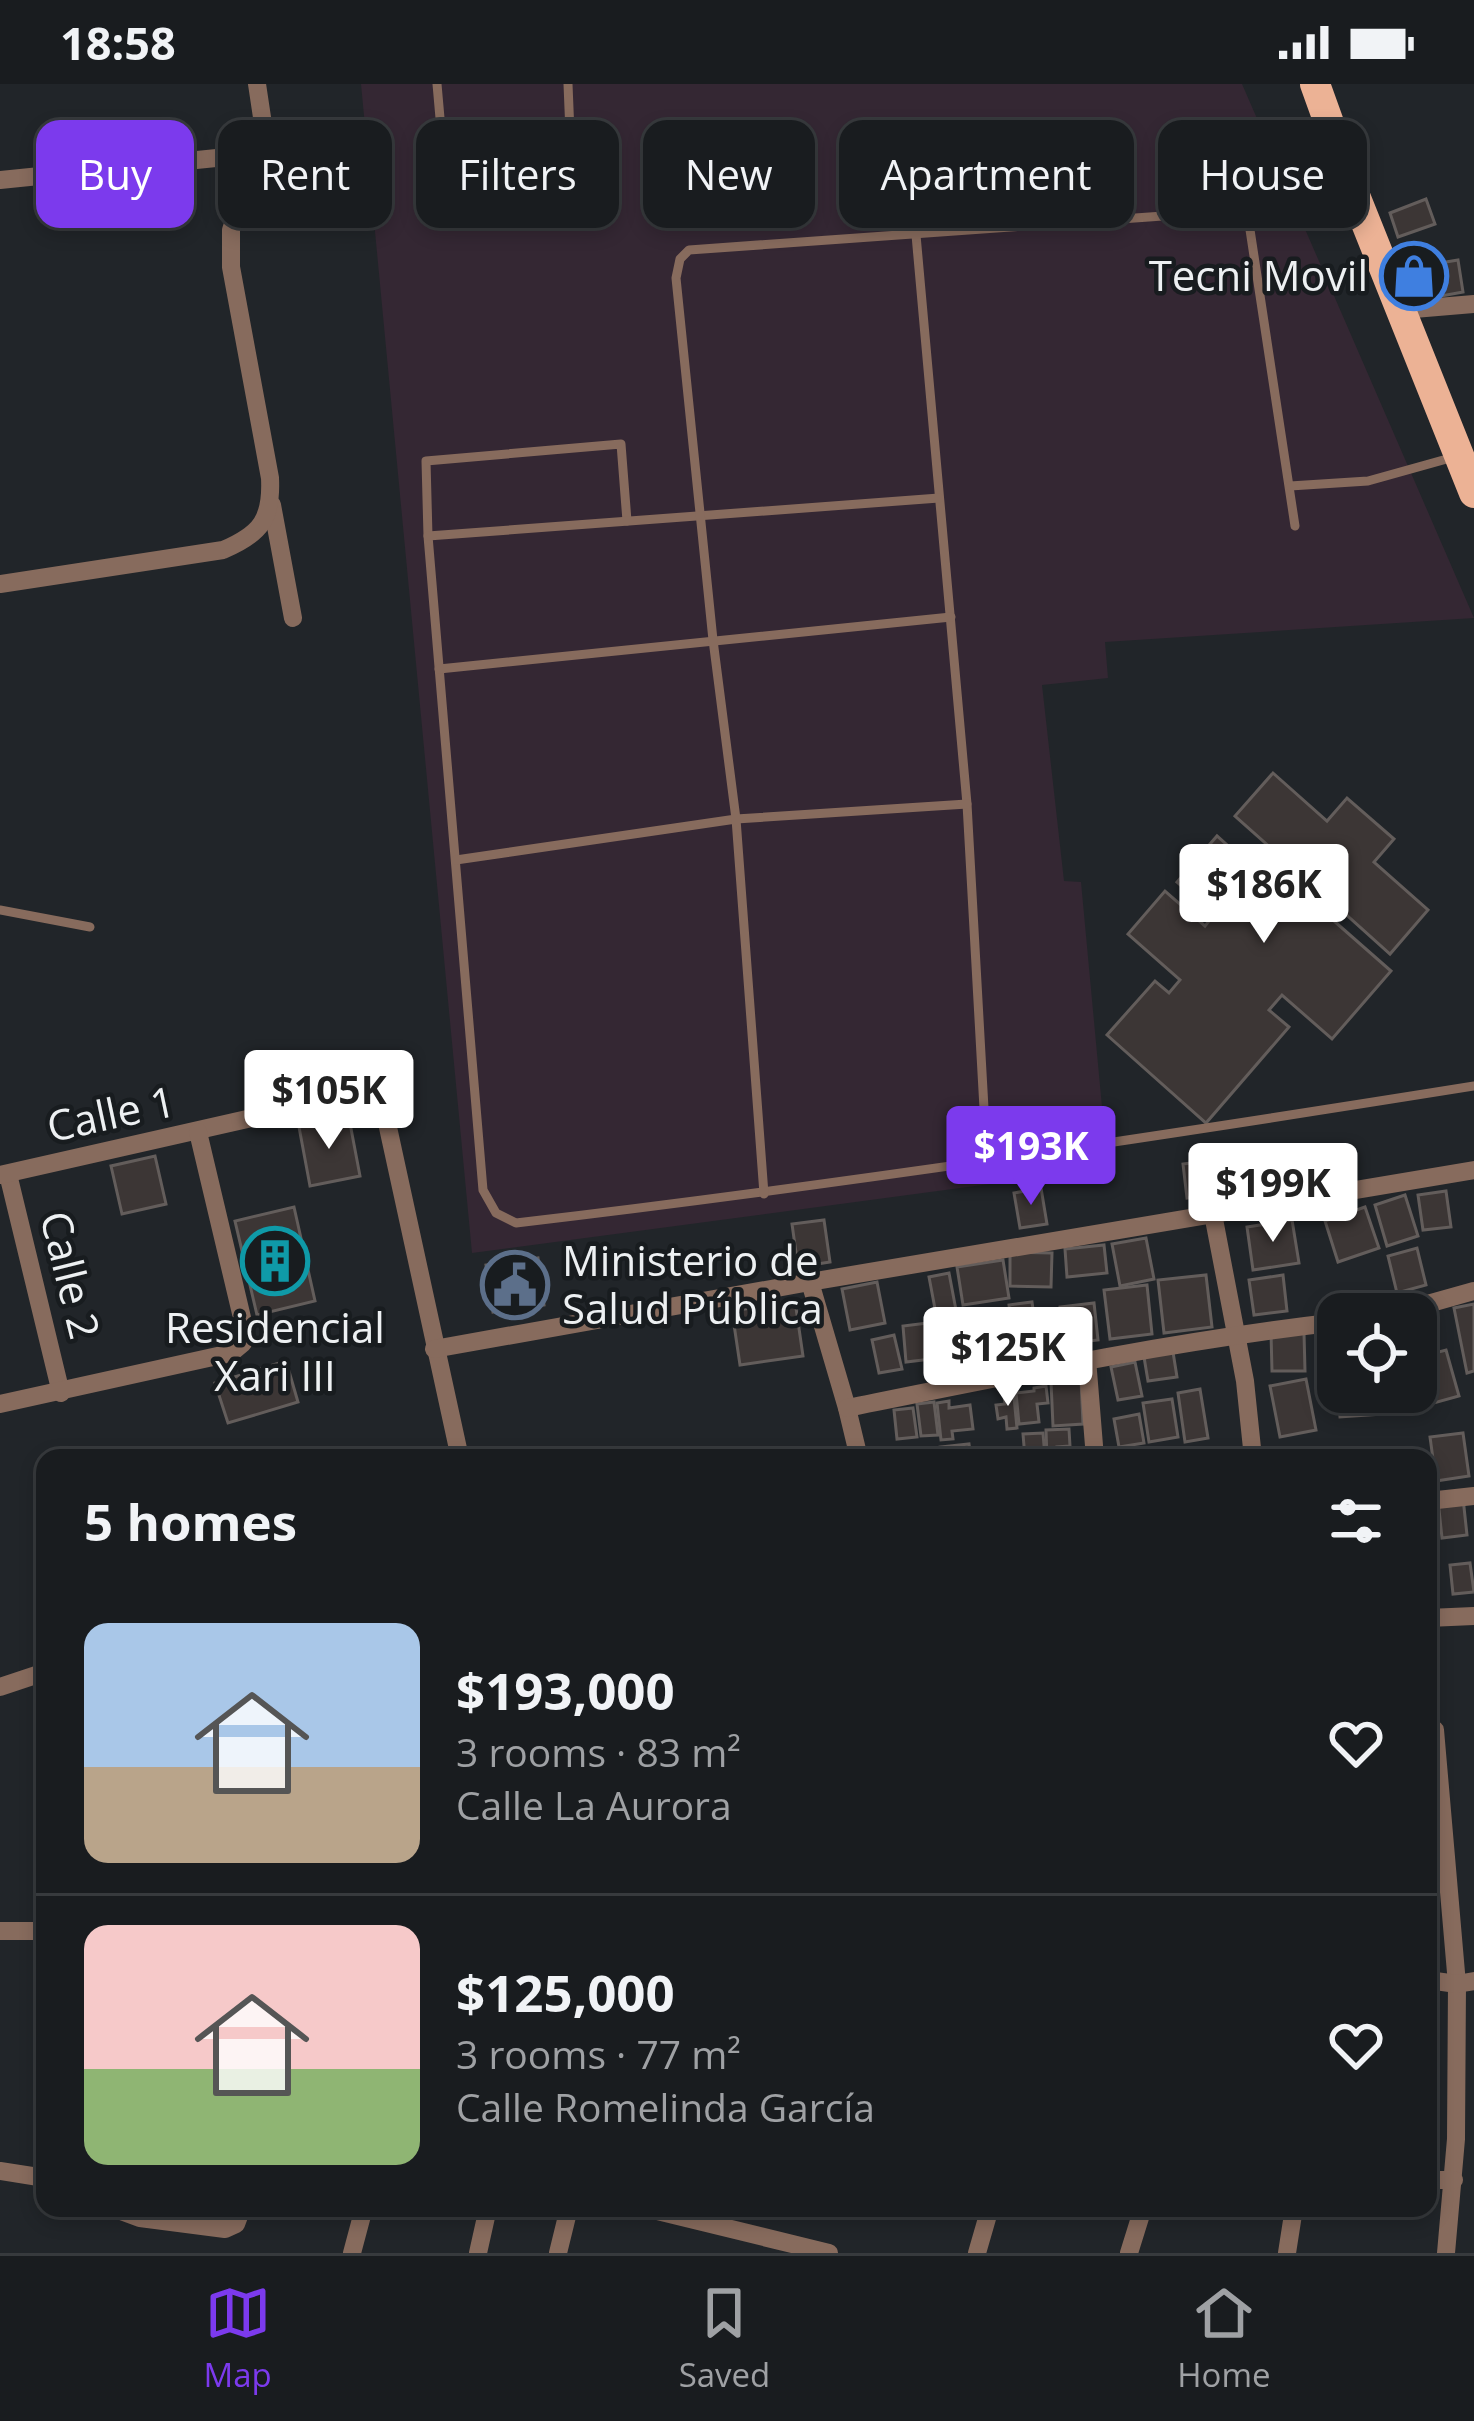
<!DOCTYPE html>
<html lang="en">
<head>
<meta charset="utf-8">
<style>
  :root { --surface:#191c1f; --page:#222528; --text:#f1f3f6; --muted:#9fa1a4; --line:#373a3d; --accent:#7c3aed }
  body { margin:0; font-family:"Open Sans",sans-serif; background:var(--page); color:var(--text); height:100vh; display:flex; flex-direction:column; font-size:45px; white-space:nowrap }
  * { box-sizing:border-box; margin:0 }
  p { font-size:39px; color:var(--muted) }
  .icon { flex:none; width:66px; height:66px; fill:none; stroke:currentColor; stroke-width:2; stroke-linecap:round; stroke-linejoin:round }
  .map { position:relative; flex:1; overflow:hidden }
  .sheet { position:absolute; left:36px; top:1365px; width:1401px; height:768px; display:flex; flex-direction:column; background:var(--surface); border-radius:24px; box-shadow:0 6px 18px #0003,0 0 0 3px var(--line) }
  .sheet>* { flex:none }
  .top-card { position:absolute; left:36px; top:36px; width:1404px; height:108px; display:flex; gap:24px }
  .buttons { position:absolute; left:1317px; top:1209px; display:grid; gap:24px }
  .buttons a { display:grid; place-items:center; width:120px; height:120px; border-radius:24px; background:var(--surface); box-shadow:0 6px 18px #0003,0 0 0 3px var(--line); font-size:60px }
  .price { position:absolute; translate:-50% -102px; padding:0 27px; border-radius:12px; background:#fff; color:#222; font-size:39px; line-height:78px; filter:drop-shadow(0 3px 6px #0008) }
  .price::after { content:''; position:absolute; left:50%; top:72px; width:36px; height:27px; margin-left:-18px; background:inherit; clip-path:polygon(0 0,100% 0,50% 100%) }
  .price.selected { background:var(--accent); color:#fff }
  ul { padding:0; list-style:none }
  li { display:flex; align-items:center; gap:36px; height:300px; padding:0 48px }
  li+li { border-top:3px solid var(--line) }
  li span { display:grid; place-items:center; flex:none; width:336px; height:240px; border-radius:24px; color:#555 }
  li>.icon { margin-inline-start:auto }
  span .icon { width:144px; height:144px; fill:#fffc; stroke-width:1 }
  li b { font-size:51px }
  h2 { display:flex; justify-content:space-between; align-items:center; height:144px; padding:0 48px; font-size:51px }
  .pill { padding:0 42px; border-radius:24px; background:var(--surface); box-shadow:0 6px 18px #0003,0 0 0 3px var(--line); font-size:42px; line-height:108px }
  .pill.selected { background:var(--accent); color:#fff }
  .status { display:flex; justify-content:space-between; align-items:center; height:84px; padding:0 60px; background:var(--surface); direction:ltr }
  .status svg { height:33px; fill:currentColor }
  .tab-bar { display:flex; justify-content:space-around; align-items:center; height:168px; border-top:3px solid var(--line); background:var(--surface); font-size:33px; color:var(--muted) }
  .tab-bar a { display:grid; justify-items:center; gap:6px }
  .tab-bar .selected { color:var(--accent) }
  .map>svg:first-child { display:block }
  .industrial { fill:#342733 }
  .building { fill:#3c3635; stroke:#635d5b; stroke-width:3 }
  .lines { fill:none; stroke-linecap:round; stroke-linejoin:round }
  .lane { stroke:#876b5d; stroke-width:9 }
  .street { stroke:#876b5d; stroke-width:18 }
  .primary { stroke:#ecb295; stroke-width:30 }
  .labels { text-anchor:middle; stroke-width:9; stroke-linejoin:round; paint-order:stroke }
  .poi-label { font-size:42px; fill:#edf0f2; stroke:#181c1f; text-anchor:end }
  .street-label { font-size:42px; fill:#edf0f2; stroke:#181c1f }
</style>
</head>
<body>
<div class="status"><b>18:58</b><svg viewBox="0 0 49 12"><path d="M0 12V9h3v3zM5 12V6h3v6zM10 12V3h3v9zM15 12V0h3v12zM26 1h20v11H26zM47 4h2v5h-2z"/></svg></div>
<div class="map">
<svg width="1474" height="2169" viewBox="0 0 1474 2169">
  <rect width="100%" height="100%" fill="#212529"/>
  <!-- industrial -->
  <path class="industrial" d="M361,0H1242L1474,534L1105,558L1108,594L1042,601L1064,797L1081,798L1105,1055L1026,1064L1028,1095L472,1169Z"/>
  <!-- building -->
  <g class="building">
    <path d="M1426,115L1435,140L1398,153L1390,129Z"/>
    <path d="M1458,176L1463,208L1425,215L1412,205L1404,185Z"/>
    <path d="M1273,689L1327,737L1347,714L1394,755L1374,778L1428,826L1390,870L1342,827L1334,837L1391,887L1332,955L1282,911L1269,926L1289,943L1206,1039L1107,951L1155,897L1169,909L1180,896L1128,850L1165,807L1205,842L1214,831L1177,798L1217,752L1254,785L1263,774L1290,798L1298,788L1235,732Z"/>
    <path d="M349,1034L360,1092L310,1102L299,1043Z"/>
    <path d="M155,1072L166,1120L122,1130L111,1082Z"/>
    <path d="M1214,1076L1218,1110L1187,1114L1183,1080Z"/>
    <path d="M1041,1104L1047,1140L1020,1144L1014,1109Z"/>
    <path d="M1446,1107L1451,1143L1423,1146L1418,1111Z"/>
    <path d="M1405,1111L1418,1152L1387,1162L1375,1121Z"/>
    <path d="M294,1123L315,1217L257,1231L235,1137Z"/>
    <path d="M1365,1123L1379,1164L1338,1178L1325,1137Z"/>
    <path d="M824,1136L830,1178L798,1183L792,1140Z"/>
    <path d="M1292,1136L1299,1179L1253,1186L1247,1143Z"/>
    <path d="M1146,1154L1154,1195L1120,1202L1112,1160Z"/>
    <path d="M1104,1161L1107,1189L1067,1193L1065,1165Z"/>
    <path d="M1417,1164L1426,1201L1397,1209L1388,1172Z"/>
    <path d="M1010,1168L1052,1169L1051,1203L1010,1202Z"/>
    <path d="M538,1174L544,1221L493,1228L486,1181Z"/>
    <path d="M1003,1176L1009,1214L963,1221L957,1183Z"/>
    <path d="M949,1189L956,1226L936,1230L929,1193Z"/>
    <path d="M1206,1191L1212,1243L1164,1249L1158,1196Z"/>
    <path d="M1283,1191L1287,1227L1254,1231L1249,1196Z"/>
    <path d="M877,1198L885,1239L850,1246L842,1205Z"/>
    <path d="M1147,1201L1152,1250L1110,1255L1104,1206Z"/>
    <path d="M795,1217L803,1272L740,1281L732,1227Z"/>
    <path d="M1032,1218L1039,1268L1016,1271L1009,1221Z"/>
    <path d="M1094,1219L1098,1256L1063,1260L1060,1223Z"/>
    <path d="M1474,1220V1287L1467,1289L1454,1224Z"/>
    <path d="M982,1228L987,1273L947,1278L942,1233Z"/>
    <path d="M936,1238L940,1274L906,1278L903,1242Z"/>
    <path d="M1271,1249H1304L1305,1287H1272Z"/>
    <path d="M894,1251L902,1285L879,1289L872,1256Z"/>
    <path d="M1446,1266L1459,1312L1423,1322L1416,1295V1274Z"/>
    <path d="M1173,1268L1177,1293L1148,1297L1144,1273Z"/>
    <path d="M286,1277L298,1318L228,1339L215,1299Z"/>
    <path d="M1135,1278L1142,1312L1118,1316L1111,1283Z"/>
    <path d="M1306,1295L1316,1346L1280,1353L1270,1302Z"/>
    <path d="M1081,1296L1083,1340L1053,1342L1051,1298Z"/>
    <path d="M1046,1302L1048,1319L1037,1320L1039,1338L1019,1340L1016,1309L1034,1307V1304Z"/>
    <path d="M1013,1303L1017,1344L1007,1345L1006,1333L998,1335L996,1321L1005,1320L1003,1304Z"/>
    <path d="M1200,1305L1208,1354L1185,1358L1178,1309Z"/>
    <path d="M1338,1308H1380L1382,1330L1340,1333Z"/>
    <path d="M1172,1315L1178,1353L1149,1358L1143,1319Z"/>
    <path d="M949,1317V1324L970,1321L973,1345L952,1347L953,1355L941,1356L937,1319Z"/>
    <path d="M934,1318L938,1351L921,1352L917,1320Z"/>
    <path d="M913,1324L917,1353L897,1355L894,1326Z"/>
    <path d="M1139,1330L1144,1359L1119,1363L1114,1335Z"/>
    <path d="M1069,1345L1070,1362L1057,1363L1058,1374H1047L1046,1346Z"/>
    <path d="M1043,1349L1045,1374H1025L1023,1350Z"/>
    <path d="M1463,1349L1469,1392L1436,1397L1430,1353Z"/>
    <path d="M969,1360L971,1374H941L940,1363Z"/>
    <path d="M1463,1414L1467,1451L1442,1454L1438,1416Z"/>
    <path d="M1470,1479L1474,1508L1453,1510L1450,1481Z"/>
  </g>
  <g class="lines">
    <!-- lane -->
    <g class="lane">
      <path d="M437,0L443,68L451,73L533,69L563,63L570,49L568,0"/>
      <path d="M1247,126L1295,442"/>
      <path d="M916,151L967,720L987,1078"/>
      <path d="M1290,402L1368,397L1454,373"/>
      <path d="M627,437L621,360L426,377L428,452L483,1106L496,1129L516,1139C837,1101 1155,1053 1474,1002"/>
      <path d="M428,452L939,414"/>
      <path d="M439,585L951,533"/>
      <path d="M456,776L736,735L967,720"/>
      <path d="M0,826L90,843"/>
      <path d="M764,1110L736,735L713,556L676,194L680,175L689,166L1247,126L1351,115"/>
    </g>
    <!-- street -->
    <g class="street">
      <path d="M0,96L256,70"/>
      <path d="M1402,226L1474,220"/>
      <path d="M272,421L293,534"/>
      <path d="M0,500L223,466C261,450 272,435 270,394L231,183V146L256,70L263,40L257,0"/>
      <path d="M8,1090L61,1309"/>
      <path d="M0,1091L362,1009L376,1014L384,1025L460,1374"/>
      <path d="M1213,1130L1245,1297L1253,1374"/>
      <path d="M810,1198L847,1324L859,1374"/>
      <path d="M1392,1230L1474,1207"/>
      <path d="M434,1265L810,1198L1474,1086"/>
      <path d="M1087,1275L1095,1374"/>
      <path d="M0,1320L231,1269L243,1259L244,1242L198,1048"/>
      <path d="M847,1324C1010,1291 1173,1257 1338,1238"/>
      <path d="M825,1374L858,1370"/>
      <path d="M1428,1417L1474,1412"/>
      <path d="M1428,1534L1474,1532"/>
      <path d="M0,1603L45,1588"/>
      <path d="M1435,1646L1457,1900L1456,2055L1446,2169"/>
      <path d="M0,1847H45"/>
      <path d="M1428,1896L1457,1900L1474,1897"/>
      <path d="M0,2087L45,2094"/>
      <path d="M1428,2096H1454"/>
      <path d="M113,2124L140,2134L225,2145L236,2140L242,2124"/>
      <path d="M645,2124L829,2169"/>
      <path d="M352,2169L364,2124"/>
      <path d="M478,2169L488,2124"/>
      <path d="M558,2169L569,2124"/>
      <path d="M977,2169L990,2124"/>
      <path d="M1129,2169L1143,2124"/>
      <path d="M1287,2169L1294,2124"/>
    </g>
    <!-- primary -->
    <path class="primary" d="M1315,0L1356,114L1474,409"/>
  </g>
  <!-- icons -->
  <defs>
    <g id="shop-ring" transform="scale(3.45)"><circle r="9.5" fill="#181c1f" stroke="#3f7fe0" stroke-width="1.5"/><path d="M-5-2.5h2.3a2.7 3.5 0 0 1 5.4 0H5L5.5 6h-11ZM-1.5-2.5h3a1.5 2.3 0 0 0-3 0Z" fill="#3f7fe0"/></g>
    <g id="building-ring" transform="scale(3.45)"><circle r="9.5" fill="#181c1f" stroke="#0f9aa8" stroke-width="1.5"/><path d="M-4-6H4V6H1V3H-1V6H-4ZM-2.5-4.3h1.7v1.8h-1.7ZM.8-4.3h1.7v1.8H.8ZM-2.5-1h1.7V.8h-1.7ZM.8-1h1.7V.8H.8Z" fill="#0f9aa8"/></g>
    <g id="civic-ring" transform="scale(3.45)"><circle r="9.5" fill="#181c1f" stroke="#5c6f8a" stroke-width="1.5"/><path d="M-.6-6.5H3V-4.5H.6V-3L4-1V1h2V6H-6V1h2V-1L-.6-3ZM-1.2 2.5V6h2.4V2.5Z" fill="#5c6f8a"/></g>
  </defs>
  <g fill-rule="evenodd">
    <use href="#shop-ring" x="1414" y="192"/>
    <use href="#building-ring" x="275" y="1177"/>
    <use href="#civic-ring" x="515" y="1201"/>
  </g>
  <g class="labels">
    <!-- poi labels -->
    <g class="poi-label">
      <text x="1368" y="207">Tecni Movil</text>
      <text x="562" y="1192" text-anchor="start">Ministerio de<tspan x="562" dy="48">Salud Pública</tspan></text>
      <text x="275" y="1259" text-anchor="middle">Residencial<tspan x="275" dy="48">Xari III</tspan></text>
    </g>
    <!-- street labels -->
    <g class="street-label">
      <text transform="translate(111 1030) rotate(-12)" y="15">Calle 1</text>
      <text transform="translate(70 1191) rotate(76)" y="15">Calle 2</text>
    </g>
  </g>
</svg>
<div class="buttons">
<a><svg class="icon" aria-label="locate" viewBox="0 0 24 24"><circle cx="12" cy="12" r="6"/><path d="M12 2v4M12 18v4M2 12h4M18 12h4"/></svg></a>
</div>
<b class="price" style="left:1264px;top:862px">$186K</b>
<b class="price" style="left:329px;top:1068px">$105K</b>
<b class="price selected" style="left:1031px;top:1124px">$193K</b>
<b class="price" style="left:1273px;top:1161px">$199K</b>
<b class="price" style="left:1008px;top:1325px">$125K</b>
<div class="top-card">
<a class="pill selected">Buy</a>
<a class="pill">Rent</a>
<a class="pill">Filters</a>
<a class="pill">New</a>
<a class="pill">Apartment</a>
<a class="pill">House</a>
</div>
<section class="sheet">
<h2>5 homes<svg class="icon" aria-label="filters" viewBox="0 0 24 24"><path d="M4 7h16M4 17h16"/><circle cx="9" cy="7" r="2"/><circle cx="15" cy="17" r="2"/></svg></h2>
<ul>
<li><span style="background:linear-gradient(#a9c7e8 60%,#b9a48a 0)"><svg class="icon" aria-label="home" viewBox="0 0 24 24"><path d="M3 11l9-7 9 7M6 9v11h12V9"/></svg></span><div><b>$193,000</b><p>3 rooms · 83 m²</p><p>Calle La Aurora</p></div><svg class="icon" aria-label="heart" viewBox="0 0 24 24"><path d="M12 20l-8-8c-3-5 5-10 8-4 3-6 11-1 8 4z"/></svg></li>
<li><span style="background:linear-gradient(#f6c9c9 60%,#8fb573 0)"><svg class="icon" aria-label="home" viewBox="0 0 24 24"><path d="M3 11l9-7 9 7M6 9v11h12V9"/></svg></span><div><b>$125,000</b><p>3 rooms · 77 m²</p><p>Calle Romelinda García</p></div><svg class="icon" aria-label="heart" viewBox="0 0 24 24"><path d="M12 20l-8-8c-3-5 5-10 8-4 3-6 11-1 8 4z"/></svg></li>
</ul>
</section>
</div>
<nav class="tab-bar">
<a class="selected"><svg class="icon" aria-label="map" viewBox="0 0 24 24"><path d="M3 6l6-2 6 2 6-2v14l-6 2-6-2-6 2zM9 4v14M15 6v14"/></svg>Map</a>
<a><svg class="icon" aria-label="saved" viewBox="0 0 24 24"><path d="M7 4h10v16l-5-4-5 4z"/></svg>Saved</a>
<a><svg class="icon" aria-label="home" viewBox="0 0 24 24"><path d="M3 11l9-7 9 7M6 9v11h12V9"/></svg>Home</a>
</nav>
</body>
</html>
